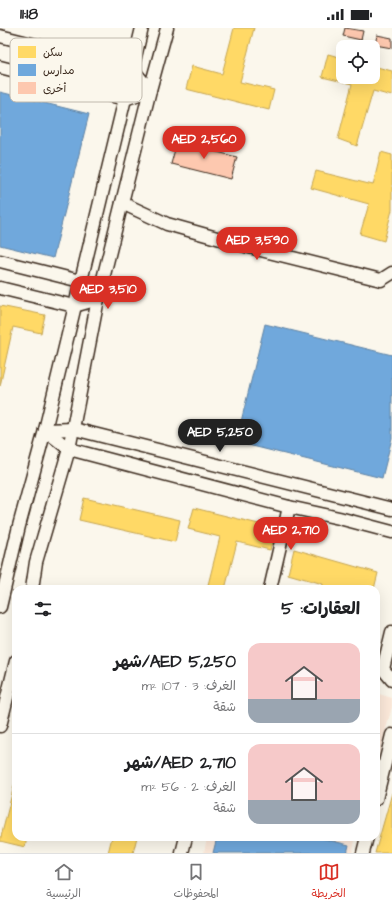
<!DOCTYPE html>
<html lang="ar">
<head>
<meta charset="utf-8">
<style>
  :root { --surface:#fff; --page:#f2f2f2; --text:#202124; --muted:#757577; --line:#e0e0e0; --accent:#d93025 }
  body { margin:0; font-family:"Architects Daughter","Playpen Sans Arabic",sans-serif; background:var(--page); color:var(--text); direction:rtl; height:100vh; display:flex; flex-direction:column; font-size:15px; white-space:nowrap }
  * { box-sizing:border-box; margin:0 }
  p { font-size:13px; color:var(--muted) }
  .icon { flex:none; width:22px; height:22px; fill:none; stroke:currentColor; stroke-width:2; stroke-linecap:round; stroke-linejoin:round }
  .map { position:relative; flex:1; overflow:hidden; direction:ltr }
  .drawer { position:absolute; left:12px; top:557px; width:368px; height:256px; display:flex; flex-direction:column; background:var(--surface); border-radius:12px; box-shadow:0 4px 16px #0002; direction:rtl }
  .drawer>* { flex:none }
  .tools { position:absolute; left:336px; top:12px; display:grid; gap:8px }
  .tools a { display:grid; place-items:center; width:44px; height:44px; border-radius:8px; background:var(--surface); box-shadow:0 4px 16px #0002; font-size:20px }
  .price { position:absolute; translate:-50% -34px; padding:0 9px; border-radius:14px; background:var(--accent); color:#fff; font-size:13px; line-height:26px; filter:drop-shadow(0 1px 2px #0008) }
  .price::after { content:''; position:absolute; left:50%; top:24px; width:12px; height:9px; margin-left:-6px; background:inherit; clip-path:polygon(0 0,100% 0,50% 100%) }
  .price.on { background:#222; color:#fff }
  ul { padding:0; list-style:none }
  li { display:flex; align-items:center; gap:12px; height:100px; padding:0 20px }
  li+li { border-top:1px solid var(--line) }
  li span { display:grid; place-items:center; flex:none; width:112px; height:80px; border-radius:12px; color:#555 }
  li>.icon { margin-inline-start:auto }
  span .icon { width:48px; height:48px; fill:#fffc; stroke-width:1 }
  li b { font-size:17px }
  h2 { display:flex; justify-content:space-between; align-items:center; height:48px; padding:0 20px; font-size:17px }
  .status { display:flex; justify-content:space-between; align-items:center; height:28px; padding:0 20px; background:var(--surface); direction:ltr }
  .status svg { height:11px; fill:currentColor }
  .tab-bar { display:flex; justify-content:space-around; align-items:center; height:56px; border-top:1px solid var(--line); background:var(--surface); font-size:11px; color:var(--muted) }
  .tab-bar a { display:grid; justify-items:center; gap:2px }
  .tab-bar .on { color:var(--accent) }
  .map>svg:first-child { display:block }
  .built { fill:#fce9da }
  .homes { fill:#ffd966; stroke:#c4a450 }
  .schools { fill:#6fa8dc; stroke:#5f82a3 }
  .building { fill:#fdc8af; stroke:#3b2a1e }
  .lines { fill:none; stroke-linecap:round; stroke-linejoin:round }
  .minor-casing { stroke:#3b2a1e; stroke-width:15 }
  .minor { stroke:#fbf7ec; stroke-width:12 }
  .key { fill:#fbf7ec; stroke:#c1baae; stroke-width:1 }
  .key-label { font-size:11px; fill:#3b2a1e }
</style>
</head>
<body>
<div class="status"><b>11:18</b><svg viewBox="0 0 49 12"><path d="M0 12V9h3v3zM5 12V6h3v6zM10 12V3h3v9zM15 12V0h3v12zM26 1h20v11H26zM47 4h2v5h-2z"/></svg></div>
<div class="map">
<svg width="392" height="825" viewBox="0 0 392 825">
  <rect width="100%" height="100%" fill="#fbf7ec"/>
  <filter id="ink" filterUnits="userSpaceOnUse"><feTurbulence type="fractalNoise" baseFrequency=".025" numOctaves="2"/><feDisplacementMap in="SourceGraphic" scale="8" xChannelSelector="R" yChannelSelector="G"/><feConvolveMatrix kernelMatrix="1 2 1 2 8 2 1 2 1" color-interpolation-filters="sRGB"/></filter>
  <g filter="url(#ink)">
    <!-- built -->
    <g class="built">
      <path d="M376,665L392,670V679L376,737Z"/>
      <path d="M207,809H356L352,825H204Z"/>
    </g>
    <!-- homes -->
    <g class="homes">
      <path d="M234,0H254L240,54L274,62L269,82L186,61L192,38L222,46Z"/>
      <path d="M328,26L343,30V49H373V38L392,43V68L373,63L357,118L338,111L352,56L322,49Z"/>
      <path d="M381,124L392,127V182L384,213L360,206L369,176L311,160L316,143L373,157Z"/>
      <path d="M0,278L45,287L41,305L13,299L0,358Z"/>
      <path d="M84,470L180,492L175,514L79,492Z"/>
      <path d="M194,480L275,500L270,522L237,514L225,561H207L220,509L188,501Z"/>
      <path d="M294,521L378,545L374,561H322L323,556L288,546Z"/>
      <path d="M16,750V809H27L25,819L0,813Z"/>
      <path d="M392,765V825H375Z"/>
      <path d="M112,809H137L133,825H108Z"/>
    </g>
    <!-- schools -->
    <g class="schools">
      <path d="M0,64L89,86L53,230L0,217Z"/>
      <path d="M265,296L392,327V410L382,450L236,414Z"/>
      <path d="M217,809H316L349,817L347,825H213Z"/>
    </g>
    <!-- building -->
    <g class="building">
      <path d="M345,0L363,3L361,12L343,8Z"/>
      <path d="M377,7L392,10V20L375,17Z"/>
      <path d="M177,114L237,129L231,151L171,136Z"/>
    </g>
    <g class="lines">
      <!-- minor casing -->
      <g class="minor-casing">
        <g id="minor">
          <path d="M0,8L132,41L150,62L125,71L0,39"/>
          <path d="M122,175L167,196L249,219L381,252L392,245"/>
          <path d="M0,233L80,253L98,271L74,278L0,260"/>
          <path d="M45,402L69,421L289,479L339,490L392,504"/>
          <path d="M45,402L74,401L392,481"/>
          <path d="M32,561L36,534L69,421L98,271L150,62L167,0"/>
          <path d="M270,561L289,479"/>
          <path d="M0,579L19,498L45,402L142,0"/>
          <path d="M392,604L383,641L392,652"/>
          <path d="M0,698L16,633"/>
          <path d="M376,771L392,707"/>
          <path d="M182,825L186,809"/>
          <path d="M363,825L367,809"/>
        </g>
      </g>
      <!-- minor -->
      <use href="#minor" class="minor"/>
    </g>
  </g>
  <!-- legend -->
  <rect x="10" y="10" width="132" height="64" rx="6" class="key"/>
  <rect x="18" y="18" width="18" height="12" fill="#ffd966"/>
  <rect x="18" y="36" width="18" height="12" fill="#6fa8dc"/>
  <rect x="18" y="54" width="18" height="12" fill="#fdc8af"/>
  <g class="key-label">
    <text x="43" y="28">سكن</text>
    <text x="43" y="46">مدارس</text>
    <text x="43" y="64">أخرى</text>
  </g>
</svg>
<div class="tools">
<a><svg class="icon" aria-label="locate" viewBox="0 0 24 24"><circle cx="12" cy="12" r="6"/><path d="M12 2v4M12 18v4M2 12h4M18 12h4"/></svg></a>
</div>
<b class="price" style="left:204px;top:132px">AED 2,560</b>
<b class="price" style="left:257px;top:233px">AED 3,590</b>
<b class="price" style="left:108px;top:282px">AED 3,510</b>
<b class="price on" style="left:220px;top:425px">AED 5,250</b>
<b class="price" style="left:291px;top:523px">AED 2,710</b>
<section class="drawer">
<h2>العقارات: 5<svg class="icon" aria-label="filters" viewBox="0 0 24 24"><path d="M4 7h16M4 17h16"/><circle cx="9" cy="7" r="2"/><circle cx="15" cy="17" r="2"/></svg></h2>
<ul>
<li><span style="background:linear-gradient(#f6c9c9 70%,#9aa5b1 0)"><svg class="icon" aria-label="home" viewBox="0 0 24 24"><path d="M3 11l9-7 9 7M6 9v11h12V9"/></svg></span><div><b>AED 5,250/شهر</b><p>الغرف: 3 · 107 m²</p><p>شقة</p></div></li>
<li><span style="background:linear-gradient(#f6c9c9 70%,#9aa5b1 0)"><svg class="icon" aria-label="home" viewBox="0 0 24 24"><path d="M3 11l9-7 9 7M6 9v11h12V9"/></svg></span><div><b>AED 2,710/شهر</b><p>الغرف: 2 · 56 m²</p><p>شقة</p></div></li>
</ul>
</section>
</div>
<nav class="tab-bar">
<a class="on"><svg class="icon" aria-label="map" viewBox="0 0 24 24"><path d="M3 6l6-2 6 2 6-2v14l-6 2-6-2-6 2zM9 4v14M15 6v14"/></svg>الخريطة</a>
<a><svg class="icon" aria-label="saved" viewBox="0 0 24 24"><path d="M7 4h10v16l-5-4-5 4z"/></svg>المحفوظات</a>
<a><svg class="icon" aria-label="home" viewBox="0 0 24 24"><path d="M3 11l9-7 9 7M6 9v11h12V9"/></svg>الرئيسية</a>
</nav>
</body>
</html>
